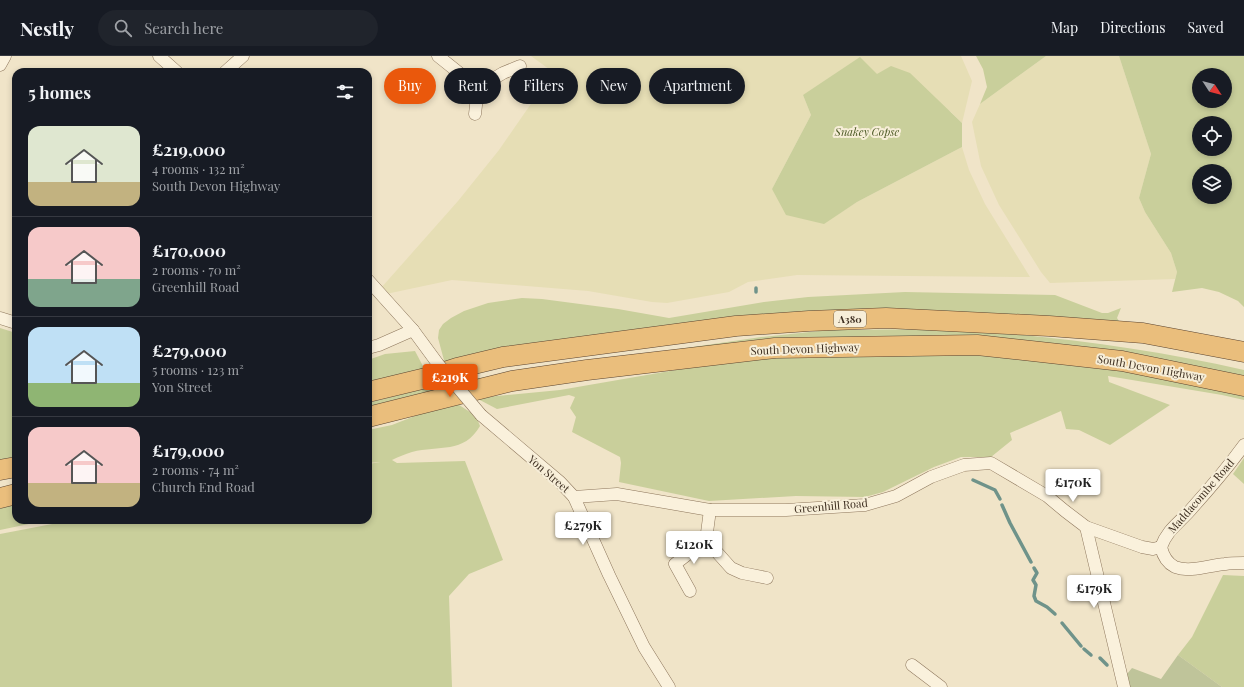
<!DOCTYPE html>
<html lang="en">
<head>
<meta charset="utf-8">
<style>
  :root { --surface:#171b24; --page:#20242c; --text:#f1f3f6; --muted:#9ea1a6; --line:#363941; --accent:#ea580c }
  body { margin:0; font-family:"Playfair Display",serif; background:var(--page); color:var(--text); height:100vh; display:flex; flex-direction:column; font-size:15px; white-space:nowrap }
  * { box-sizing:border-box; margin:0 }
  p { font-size:13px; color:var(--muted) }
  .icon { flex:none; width:22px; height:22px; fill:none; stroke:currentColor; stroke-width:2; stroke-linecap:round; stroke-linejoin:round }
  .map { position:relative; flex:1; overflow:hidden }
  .side { position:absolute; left:12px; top:12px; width:360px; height:456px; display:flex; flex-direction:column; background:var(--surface); border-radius:12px; box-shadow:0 2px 6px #0003 }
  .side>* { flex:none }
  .guide { position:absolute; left:384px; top:12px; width:380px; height:36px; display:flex; gap:8px }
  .needle { width:26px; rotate:126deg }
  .fabs { position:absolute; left:1192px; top:12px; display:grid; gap:8px }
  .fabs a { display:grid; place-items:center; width:40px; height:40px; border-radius:50%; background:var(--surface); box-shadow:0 2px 6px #0003; font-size:20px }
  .price { position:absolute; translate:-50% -34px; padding:0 9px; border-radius:4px; background:#fff; color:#222; font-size:13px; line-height:26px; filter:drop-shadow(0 1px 2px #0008) }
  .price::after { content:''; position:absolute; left:50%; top:24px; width:12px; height:9px; margin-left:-6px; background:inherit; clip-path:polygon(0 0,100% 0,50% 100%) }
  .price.selected { background:var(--accent); color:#fff }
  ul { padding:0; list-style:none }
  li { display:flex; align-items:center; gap:12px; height:100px; padding:0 16px }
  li+li { border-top:1px solid var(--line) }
  li span { display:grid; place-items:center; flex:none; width:112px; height:80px; border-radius:12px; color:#555 }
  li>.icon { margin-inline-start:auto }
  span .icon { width:48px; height:48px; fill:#fffc; stroke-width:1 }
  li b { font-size:17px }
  h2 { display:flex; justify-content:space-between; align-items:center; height:48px; padding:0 16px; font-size:17px }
  .chip { padding:0 14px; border-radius:18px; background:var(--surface); box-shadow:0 2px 6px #0003; font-size:14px; line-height:36px }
  .chip.selected { background:var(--accent); color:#fff }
  header { display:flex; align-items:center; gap:24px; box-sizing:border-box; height:56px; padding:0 20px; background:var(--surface); border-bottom:1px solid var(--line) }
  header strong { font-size:19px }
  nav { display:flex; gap:22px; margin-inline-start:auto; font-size:14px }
  .search { width:280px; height:36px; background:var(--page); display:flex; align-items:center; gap:10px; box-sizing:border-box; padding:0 14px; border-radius:22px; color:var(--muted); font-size:15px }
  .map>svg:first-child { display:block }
  .farmland { fill:#e6deb5 }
  .green { fill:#c9cf9b; fill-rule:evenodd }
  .cemetery { fill:#bfc49a }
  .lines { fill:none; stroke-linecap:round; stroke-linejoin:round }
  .stream { stroke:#6f938a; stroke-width:3.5 }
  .minor-casing { stroke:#8d765c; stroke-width:13 }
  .trunk-casing { stroke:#5b4430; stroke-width:21 }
  .minor { stroke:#faf1dc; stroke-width:12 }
  .trunk { stroke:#eabe7c; stroke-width:20 }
  .minor-bridge-casing { stroke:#8d765c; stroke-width:13; stroke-linecap:butt }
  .minor-bridge { stroke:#faf1dc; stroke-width:12 }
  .labels { text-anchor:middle; stroke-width:4; stroke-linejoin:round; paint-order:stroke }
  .shield { fill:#f7eed8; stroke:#756857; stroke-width:1 }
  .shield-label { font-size:10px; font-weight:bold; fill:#3d2e20 }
  .park-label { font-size:11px; font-style:italic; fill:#4d5a26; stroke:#f7eed8 }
  .street-label { font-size:11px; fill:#3d2e20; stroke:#f7eed8 }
</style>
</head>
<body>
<header>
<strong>Nestly</strong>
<div class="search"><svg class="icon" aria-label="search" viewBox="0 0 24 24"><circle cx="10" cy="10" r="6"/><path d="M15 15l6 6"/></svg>Search here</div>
<nav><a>Map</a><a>Directions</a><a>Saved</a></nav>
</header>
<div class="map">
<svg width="1244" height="631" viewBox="0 0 1244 631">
  <rect width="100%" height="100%" fill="#f0e4c8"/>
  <!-- farmland -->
  <g class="farmland">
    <path d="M531,0H961L972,25L962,67L951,56L877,18L803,39L811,59L772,133L824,167L857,146L962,91L969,114L985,148L1030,221L797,219L748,226L729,236L667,247L652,246L588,235L452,224L386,238L381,232L458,145L499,94L553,16Z"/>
    <path d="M1046,0H1119L1151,98L1139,142L1145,156L1171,197L1177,216L1175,223L1050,227L1041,216L999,149L981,110L972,66L980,48Z"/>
  </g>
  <!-- green -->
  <g class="green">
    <path d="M976,0H1046L980,48L987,31L983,13Z"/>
    <path d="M1119,0H1244V251L1238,245L1219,236L1202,232L1172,236L1177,216L1171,197L1145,156L1139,142L1151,98ZM1199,19H1225V45H1199ZM1199,67H1225V93H1199ZM1199,115H1225V141H1199Z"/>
    <path d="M860,1L877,18L891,10L910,17L962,67V91L857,146L824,168L786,159L772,133L811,59L803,39Z"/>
    <path d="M905,236L1055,239L1102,257H1108L1121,252L1117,262L1123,271L1090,274L881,261L445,308L438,282L439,274L443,268L451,262L464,255L488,247L522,242L542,243L618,253L669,262L764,246L808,241Z"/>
    <path d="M0,272L16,277V414L0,418Z"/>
    <path d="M946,273C1046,279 1146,292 1244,314V324L981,283L465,331L460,325L761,281L829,274Z"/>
    <path d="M931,294L1093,307L1244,337V344L1222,339L1108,320L1109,326L1170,349L1110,389L1079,374L1066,373L1061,355L1010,377L1012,384L991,401H961L934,411L883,436L865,441L796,440L709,445L619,426L621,407L620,401L572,376L576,361L570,352L575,341L569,339L497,353L476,342L560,334L693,311L778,301Z"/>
    <path d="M415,295L425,314L368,337V304L385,298Z"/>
    <path d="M438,329L444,335L368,354V347Z"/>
    <path d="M453,345L476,360L480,370C464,398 439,389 412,396C405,398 398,401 392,404L397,407L465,405L503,504L469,518L449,540L452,631H0V478L73,464H368V408L380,406L368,407V374L392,369Z"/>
    <path d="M1244,402V428L1233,418Z"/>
    <path d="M16,445V464H48L0,474V448Z"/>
    <path d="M1223,519L1244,520V631H1222L1178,599L1192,581Z"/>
  </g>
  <!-- cemetery -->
  <path class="cemetery" d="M1178,599L1222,631H1129L1127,618L1132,612L1161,623Z"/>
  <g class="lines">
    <!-- stream -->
    <g class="stream">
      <path d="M756,232V236"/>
      <path d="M973,424L995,434L1000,443"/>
      <path d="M1002,449L1010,467L1031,506"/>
      <path d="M1034,512L1037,517L1033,524L1036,529L1034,540L1036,545L1047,551L1055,558"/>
      <path d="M1062,567L1081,590"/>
      <path d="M1084,593L1091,599"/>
      <path d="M1100,602L1107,609"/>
    </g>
    <!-- minor casing -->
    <g class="minor-casing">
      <g id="minor">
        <path d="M159,0L177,16"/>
        <path d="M438,0L478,32"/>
        <path d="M0,9L5,0"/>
        <path d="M225,16L243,0"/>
        <path d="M475,58L478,32L503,17L520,10"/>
        <path d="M368,224L413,274L438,308"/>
        <path d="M0,262L16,267"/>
        <path d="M368,292L379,289L413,274"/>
        <path d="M481,359L560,426L574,441L609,519L644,591L669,631"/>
        <path d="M574,441L617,438L710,454H786L865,449L896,440L931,421L964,409L991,407L1047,440L1065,455L1086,471L1142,491L1153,493L1161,491"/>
        <path d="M710,454L706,484L731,512L742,517L767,522"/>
        <path d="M1086,471L1124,631"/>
        <path d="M1161,491C1168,472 1181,466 1193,451C1211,431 1228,411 1244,389"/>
        <path d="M1161,491C1163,500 1167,507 1175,511C1190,517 1210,509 1225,508C1231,507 1238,507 1244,507"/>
        <path d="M690,535L675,508L706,484"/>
        <path d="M912,609L941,631"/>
      </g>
    </g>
    <!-- trunk casing -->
    <g class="trunk-casing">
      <g id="trunk">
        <path d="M368,336L426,322L457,312L503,301L736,270L809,265L886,262L1049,270L1143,277L1244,296"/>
        <path d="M368,361L512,325L587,314L775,292L977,289L1122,305L1244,330"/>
        <path d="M0,414L16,411"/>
        <path d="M0,442L16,438"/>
      </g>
    </g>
    <!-- minor -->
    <use href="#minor" class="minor"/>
    <!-- trunk -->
    <use href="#trunk" class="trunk"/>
    <!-- minor-bridge casing -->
    <g class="minor-bridge-casing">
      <path id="minor-bridge" d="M438,308L481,359"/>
    </g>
    <!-- minor-bridge -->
    <use href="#minor-bridge" class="minor-bridge"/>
  </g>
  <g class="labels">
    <!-- shield labels -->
    <rect class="shield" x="834" y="255" width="32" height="16" rx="3"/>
    <g class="shield-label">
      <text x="850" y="267">A380</text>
    </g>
    <!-- park labels -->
    <g class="park-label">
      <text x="867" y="80">Snakey Copse</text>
    </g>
    <!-- street labels -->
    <g class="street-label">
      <text transform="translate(805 293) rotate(-2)" y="4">South Devon Highway</text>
      <text transform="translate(1151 312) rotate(10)" y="4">South Devon Highway</text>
      <text transform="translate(549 418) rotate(41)" y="4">Yon Street</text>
      <text transform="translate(1201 440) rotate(-49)" y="4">Maddacombe Road</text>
      <text transform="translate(831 450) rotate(-5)" y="4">Greenhill Road</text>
    </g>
  </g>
</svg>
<div class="fabs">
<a><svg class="needle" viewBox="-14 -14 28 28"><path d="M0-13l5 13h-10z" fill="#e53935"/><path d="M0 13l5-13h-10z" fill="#9ea1a6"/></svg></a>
<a><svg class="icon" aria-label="locate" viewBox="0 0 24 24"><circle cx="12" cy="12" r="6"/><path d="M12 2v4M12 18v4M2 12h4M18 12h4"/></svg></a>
<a><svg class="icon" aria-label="layers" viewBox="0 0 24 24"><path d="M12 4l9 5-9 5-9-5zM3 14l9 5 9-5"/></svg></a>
</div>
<b class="price selected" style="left:450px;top:342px">£219K</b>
<b class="price" style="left:1073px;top:447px">£170K</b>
<b class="price" style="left:583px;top:490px">£279K</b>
<b class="price" style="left:694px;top:509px">£120K</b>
<b class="price" style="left:1094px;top:553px">£179K</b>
<div class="guide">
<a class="chip selected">Buy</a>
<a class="chip">Rent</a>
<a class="chip">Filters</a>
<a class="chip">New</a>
<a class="chip">Apartment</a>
</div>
<section class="side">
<h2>5 homes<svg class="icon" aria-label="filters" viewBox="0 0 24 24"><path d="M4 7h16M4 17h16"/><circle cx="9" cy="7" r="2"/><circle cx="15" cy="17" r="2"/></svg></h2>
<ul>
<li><span style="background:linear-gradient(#dfe7d0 70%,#c2b280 0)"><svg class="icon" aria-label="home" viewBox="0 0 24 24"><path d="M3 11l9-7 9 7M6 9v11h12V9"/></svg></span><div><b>£219,000</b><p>4 rooms · 132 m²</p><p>South Devon Highway</p></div></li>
<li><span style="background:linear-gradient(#f6c9c9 65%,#7fa58c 0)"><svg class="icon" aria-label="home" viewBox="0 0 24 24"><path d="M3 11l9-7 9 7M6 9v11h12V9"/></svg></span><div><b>£170,000</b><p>2 rooms · 70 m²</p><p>Greenhill Road</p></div></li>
<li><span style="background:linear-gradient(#bfe0f5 70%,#8fb573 0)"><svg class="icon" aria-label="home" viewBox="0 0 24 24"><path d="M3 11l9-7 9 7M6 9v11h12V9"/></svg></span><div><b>£279,000</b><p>5 rooms · 123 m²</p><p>Yon Street</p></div></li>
<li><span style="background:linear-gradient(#f6c9c9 70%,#c2b280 0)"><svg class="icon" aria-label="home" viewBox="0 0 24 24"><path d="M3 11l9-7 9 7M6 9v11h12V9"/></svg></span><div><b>£179,000</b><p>2 rooms · 74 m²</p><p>Church End Road</p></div></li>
</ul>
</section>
</div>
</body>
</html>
